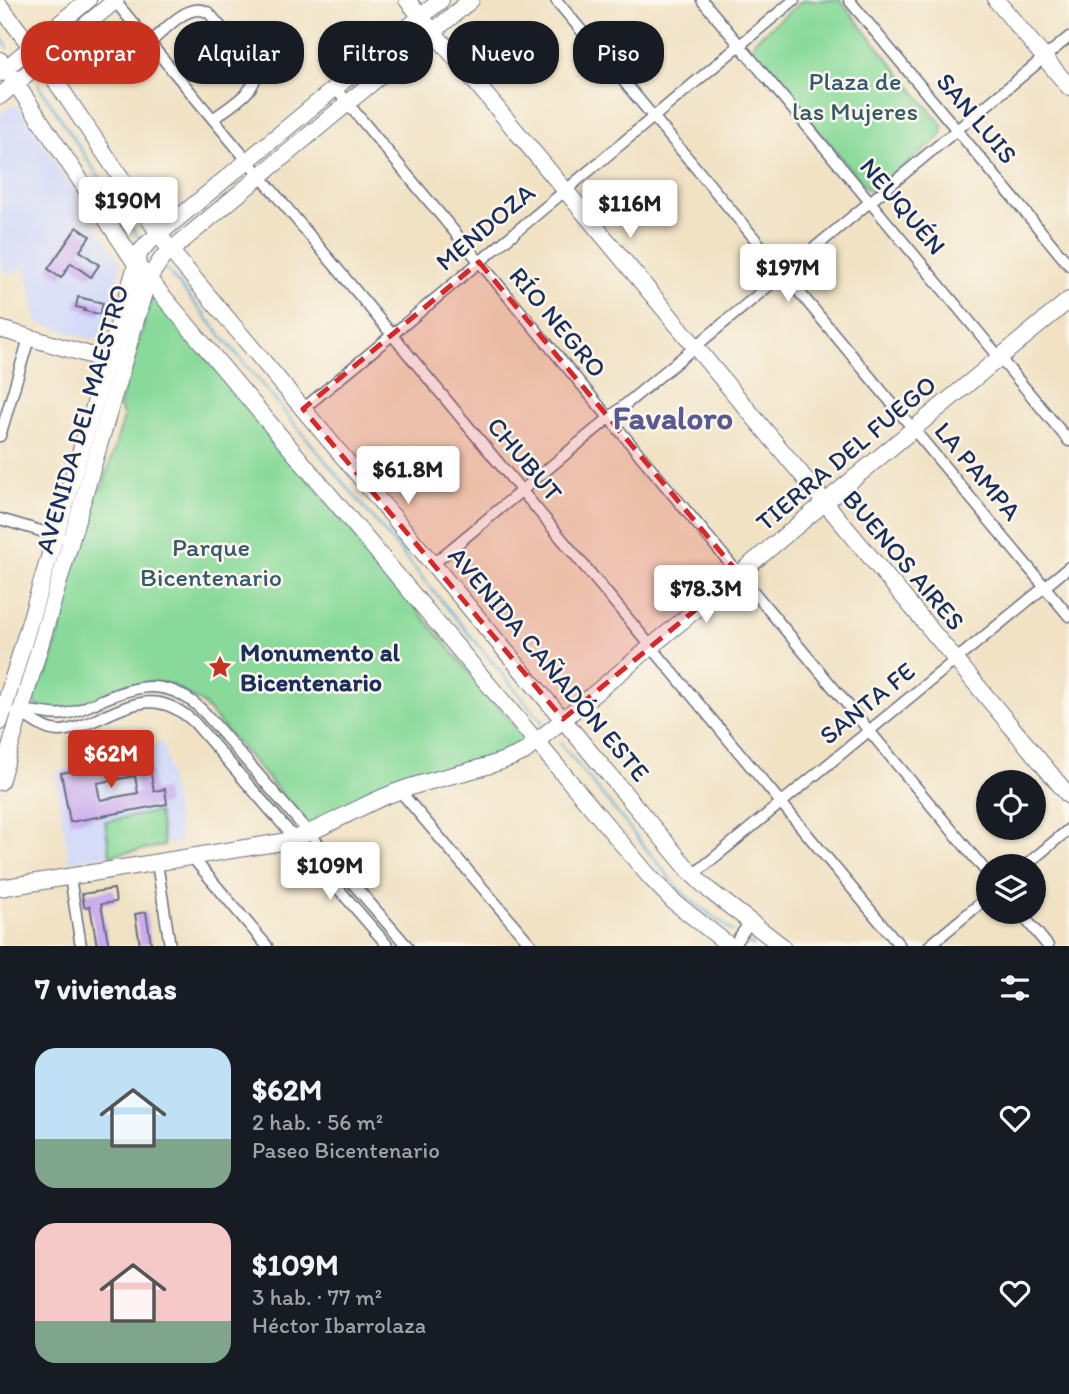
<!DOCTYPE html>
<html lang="es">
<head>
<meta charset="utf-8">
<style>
  :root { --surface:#171b24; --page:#242831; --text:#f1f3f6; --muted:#9ea1a6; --accent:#c8321e }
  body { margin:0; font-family:Itim,sans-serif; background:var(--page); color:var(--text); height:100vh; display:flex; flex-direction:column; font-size:26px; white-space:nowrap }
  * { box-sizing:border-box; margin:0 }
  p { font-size:23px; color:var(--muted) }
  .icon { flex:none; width:38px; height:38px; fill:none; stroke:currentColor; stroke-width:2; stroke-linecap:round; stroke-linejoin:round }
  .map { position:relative; height:946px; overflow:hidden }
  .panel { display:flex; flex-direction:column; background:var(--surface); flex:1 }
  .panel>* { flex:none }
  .top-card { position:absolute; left:21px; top:21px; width:700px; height:63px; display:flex; gap:14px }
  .fabs { position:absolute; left:976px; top:770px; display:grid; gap:14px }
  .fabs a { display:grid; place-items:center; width:70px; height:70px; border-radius:50%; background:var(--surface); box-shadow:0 2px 5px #0004; font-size:35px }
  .price { position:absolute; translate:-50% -60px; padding:0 16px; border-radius:7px; background:#fff; color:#222; font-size:23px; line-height:46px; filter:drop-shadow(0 2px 4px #0008) }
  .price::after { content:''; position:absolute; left:50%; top:42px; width:21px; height:16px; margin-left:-10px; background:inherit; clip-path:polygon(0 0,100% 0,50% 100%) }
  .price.current { background:var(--accent); color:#fff }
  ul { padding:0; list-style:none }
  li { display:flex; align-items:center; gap:21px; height:175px; padding:0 35px }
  li span { display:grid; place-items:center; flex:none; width:196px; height:140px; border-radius:21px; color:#555 }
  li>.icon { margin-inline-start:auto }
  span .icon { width:84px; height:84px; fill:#fffc; stroke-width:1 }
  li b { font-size:30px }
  h2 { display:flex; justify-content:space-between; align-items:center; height:84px; padding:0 35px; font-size:30px }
  .chip { padding:0 24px; border-radius:28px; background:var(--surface); box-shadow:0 2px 5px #0004; font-size:24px; line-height:63px }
  .chip.current { background:var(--accent); color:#fff }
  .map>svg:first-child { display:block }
  .built { fill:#d2d9f9 }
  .green { fill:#89da9a; stroke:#52847c; stroke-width:2 }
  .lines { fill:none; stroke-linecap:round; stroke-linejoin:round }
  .stream { stroke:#5cacd6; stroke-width:2.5 }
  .building { fill:#c9abee; fill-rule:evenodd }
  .street-casing { stroke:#666e82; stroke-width:13 }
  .secondary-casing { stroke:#666e82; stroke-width:18 }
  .street { stroke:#fff; stroke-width:10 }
  .secondary { stroke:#fff; stroke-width:16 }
  .marked { fill:#d62828; fill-opacity:0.2; stroke:#d62828; stroke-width:5; stroke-dasharray:14 9; stroke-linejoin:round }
  .labels { text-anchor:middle; stroke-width:5; stroke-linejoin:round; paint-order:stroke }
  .park-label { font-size:26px; fill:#365a6d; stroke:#fbf7ec }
  .street-label { font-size:26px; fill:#1b2f5e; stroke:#fbf7ec }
  .poi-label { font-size:26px; font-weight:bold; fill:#1b2f5e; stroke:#fbf7ec; text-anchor:start }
  .district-label { font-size:33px; font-weight:bold; fill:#585a90; stroke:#fbf7ec }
</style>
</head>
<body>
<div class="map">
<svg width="1069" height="946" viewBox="0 0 1069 946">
  <rect width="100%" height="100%" fill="#fbf7ec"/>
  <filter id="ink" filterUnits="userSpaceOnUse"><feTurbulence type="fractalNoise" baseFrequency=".0143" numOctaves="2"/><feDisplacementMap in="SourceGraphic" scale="14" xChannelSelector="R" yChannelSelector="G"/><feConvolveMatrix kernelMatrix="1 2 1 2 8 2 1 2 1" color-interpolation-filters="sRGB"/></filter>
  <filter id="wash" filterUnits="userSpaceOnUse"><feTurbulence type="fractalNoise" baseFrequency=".00686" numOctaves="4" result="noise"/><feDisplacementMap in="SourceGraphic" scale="28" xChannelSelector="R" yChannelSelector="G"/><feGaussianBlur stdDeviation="1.57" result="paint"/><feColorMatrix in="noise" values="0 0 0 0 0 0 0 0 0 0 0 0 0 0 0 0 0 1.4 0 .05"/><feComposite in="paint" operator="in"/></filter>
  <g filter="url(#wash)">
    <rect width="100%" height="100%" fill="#f1e2c4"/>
    <!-- built -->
    <g class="built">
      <path d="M11,106L19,107L121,263L101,335L93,340L38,323L24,265L10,276L0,264V115Z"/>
      <path d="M164,743L181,843L69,861L55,771L101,763L100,753Z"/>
    </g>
    <!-- green -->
    <g class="green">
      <path d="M803,0H840L943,126V132L940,137L875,190L870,191L866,188L752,50L754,41Z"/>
      <path d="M156,297L526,740L525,743L509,752L403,780L311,824L306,822L203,704L172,685L146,682C114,693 70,717 37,706L34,697L43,669L47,676L67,607L64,598L94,492L103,486L124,417L119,407L151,299Z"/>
      <path d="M158,812L164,846L110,855L105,821Z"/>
    </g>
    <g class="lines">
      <!-- stream -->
      <g class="stream">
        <path d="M0,36L8,47"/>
        <path d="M38,84L139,238"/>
        <path d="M166,269L543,723"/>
        <path d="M560,743L679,889L691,900L732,931"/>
        <path d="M747,942L753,946"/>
      </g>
    </g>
    <g id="blocks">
      <!-- building -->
      <g class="building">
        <path d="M77,227L90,236L80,251L99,265L91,277L71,263L61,278L48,269Z"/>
        <path d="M78,297L103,303L100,314L84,311L85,309L76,307Z"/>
        <path d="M148,757L154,791L165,789L167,804L70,822L61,773ZM135,776L138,793L100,800L97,783Z"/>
        <path d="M114,889L116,902L101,904L109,946H97L90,906L84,907L82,894Z"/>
        <path d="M146,912L151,943L140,945L135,914Z"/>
      </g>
    </g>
  </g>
  <g filter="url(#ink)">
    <use href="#blocks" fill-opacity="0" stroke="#666e82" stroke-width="2"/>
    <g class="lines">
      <!-- street casing -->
      <g class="street-casing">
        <g id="street">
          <path d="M114,0L900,946"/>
          <path d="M556,0L1069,616"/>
          <path d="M702,0L1069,441"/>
          <path d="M849,0L1069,265"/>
          <path d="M150,43C165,30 189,0 209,13L253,65C266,87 228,107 213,119"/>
          <path d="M335,88L989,875"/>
          <path d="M303,409L794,0"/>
          <path d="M0,436L29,338"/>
          <path d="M0,519L61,537"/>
          <path d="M433,564L1069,37"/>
          <path d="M16,712C32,717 41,731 60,731C68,731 78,727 86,724C128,707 154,686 194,722L388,946"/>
          <path d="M20,713C36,708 48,717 64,714C74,713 85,707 95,703C137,684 169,676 205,713L407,946"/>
          <path d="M399,790L532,946"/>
          <path d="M192,857L267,946"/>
          <path d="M157,863L170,946"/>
          <path d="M1025,866L1069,829"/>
          <path d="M693,875L1069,567"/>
          <path d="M70,877L81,946"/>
          <path d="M1020,912L1048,946"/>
          <path d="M733,946L750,922"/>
          <path d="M929,946L989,896"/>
        </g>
      </g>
      <!-- secondary casing -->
      <g class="secondary-casing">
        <g id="secondary">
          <path d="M407,0L1069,796"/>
          <path d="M996,0L1069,87"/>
          <path d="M0,6L42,61L170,250L693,875L710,891L782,946"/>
          <path d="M0,60L136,264L649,876L673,901L730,946"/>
          <path d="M0,73L88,0"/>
          <path d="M0,96L116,0"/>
          <path d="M0,329L117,363"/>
          <path d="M0,722L140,252L147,244L441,0"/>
          <path d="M0,782L148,279L163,257L471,0"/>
          <path d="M0,888L282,842C323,831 357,806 396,792C438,776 484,771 524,752L1069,300"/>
        </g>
      </g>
      <!-- street -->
      <use href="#street" class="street"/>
      <!-- secondary -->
      <use href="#secondary" class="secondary"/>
    </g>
  </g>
  <!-- marked area -->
  <path class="marked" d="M479,262L739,574L563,719L303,409Z"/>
  <!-- icons -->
  <defs>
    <g id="sight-bare" transform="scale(1.89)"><path d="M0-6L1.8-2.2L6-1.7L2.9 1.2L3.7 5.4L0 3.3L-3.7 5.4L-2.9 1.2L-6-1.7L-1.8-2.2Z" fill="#c8321e" stroke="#fbf7ec" stroke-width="2.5" paint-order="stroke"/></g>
  </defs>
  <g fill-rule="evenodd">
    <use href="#sight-bare" x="220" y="667"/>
  </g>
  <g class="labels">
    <!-- park labels -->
    <g class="park-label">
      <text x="855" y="90">Plaza de<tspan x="855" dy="30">las Mujeres</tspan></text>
      <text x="211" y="556">Parque<tspan x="211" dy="30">Bicentenario</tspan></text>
    </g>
    <!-- street labels -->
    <g class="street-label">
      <text transform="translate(977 118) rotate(50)" y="9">SAN LUIS</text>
      <text transform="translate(903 206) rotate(50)" y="9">NEUQUÉN</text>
      <text transform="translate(485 227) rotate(-40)" y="9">MENDOZA</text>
      <text transform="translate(558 322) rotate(50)" y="9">RÍO NEGRO</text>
      <text transform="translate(82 419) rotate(-74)" y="9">AVENIDA DEL MAESTRO</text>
      <text transform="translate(846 453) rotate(-40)" y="9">TIERRA DEL FUEGO</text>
      <text transform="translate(525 459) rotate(50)" y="9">CHUBUT</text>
      <text transform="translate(978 471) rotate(50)" y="9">LA PAMPA</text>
      <text transform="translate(904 560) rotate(50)" y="9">BUENOS AIRES</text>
      <text transform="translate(549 664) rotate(50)" y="9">AVENIDA CAÑADÓN ESTE</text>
      <text transform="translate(867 703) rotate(-39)" y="9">SANTA FE</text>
    </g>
    <!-- poi labels -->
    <g class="poi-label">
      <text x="240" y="661">Monumento al<tspan x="240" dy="30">Bicentenario</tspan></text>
    </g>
    <!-- district labels -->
    <g class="district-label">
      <text x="673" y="429">Favaloro</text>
    </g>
  </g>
</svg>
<div class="fabs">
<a><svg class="icon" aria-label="locate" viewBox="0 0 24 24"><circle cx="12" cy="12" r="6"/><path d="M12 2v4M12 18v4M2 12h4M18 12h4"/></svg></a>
<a><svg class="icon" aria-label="layers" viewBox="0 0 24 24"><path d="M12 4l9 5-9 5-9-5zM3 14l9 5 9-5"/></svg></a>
</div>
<b class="price" style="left:128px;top:237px">$190M</b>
<b class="price" style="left:630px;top:240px">$116M</b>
<b class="price" style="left:788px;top:304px">$197M</b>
<b class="price" style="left:408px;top:506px">$61.8M</b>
<b class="price" style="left:706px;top:625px">$78.3M</b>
<b class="price current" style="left:111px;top:790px">$62M</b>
<b class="price" style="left:330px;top:902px">$109M</b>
<div class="top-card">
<a class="chip current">Comprar</a>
<a class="chip">Alquilar</a>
<a class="chip">Filtros</a>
<a class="chip">Nuevo</a>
<a class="chip">Piso</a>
</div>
</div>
<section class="panel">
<h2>7 viviendas<svg class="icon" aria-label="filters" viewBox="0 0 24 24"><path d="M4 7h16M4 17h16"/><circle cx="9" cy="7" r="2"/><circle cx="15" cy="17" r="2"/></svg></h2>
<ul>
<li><span style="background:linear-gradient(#bfe0f5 65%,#7fa58c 0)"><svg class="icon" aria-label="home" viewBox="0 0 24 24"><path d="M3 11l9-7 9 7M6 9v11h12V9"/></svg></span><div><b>$62M</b><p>2 hab. · 56 m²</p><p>Paseo Bicentenario</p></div><svg class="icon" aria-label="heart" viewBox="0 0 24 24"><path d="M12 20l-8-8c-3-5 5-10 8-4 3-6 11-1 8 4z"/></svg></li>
<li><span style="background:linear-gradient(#f6c9c9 70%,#7fa58c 0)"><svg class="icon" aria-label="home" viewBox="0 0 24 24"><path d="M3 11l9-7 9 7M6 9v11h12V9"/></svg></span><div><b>$109M</b><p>3 hab. · 77 m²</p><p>Héctor Ibarrolaza</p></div><svg class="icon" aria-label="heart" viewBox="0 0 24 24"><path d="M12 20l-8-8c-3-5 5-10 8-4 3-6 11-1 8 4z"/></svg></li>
</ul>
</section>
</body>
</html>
